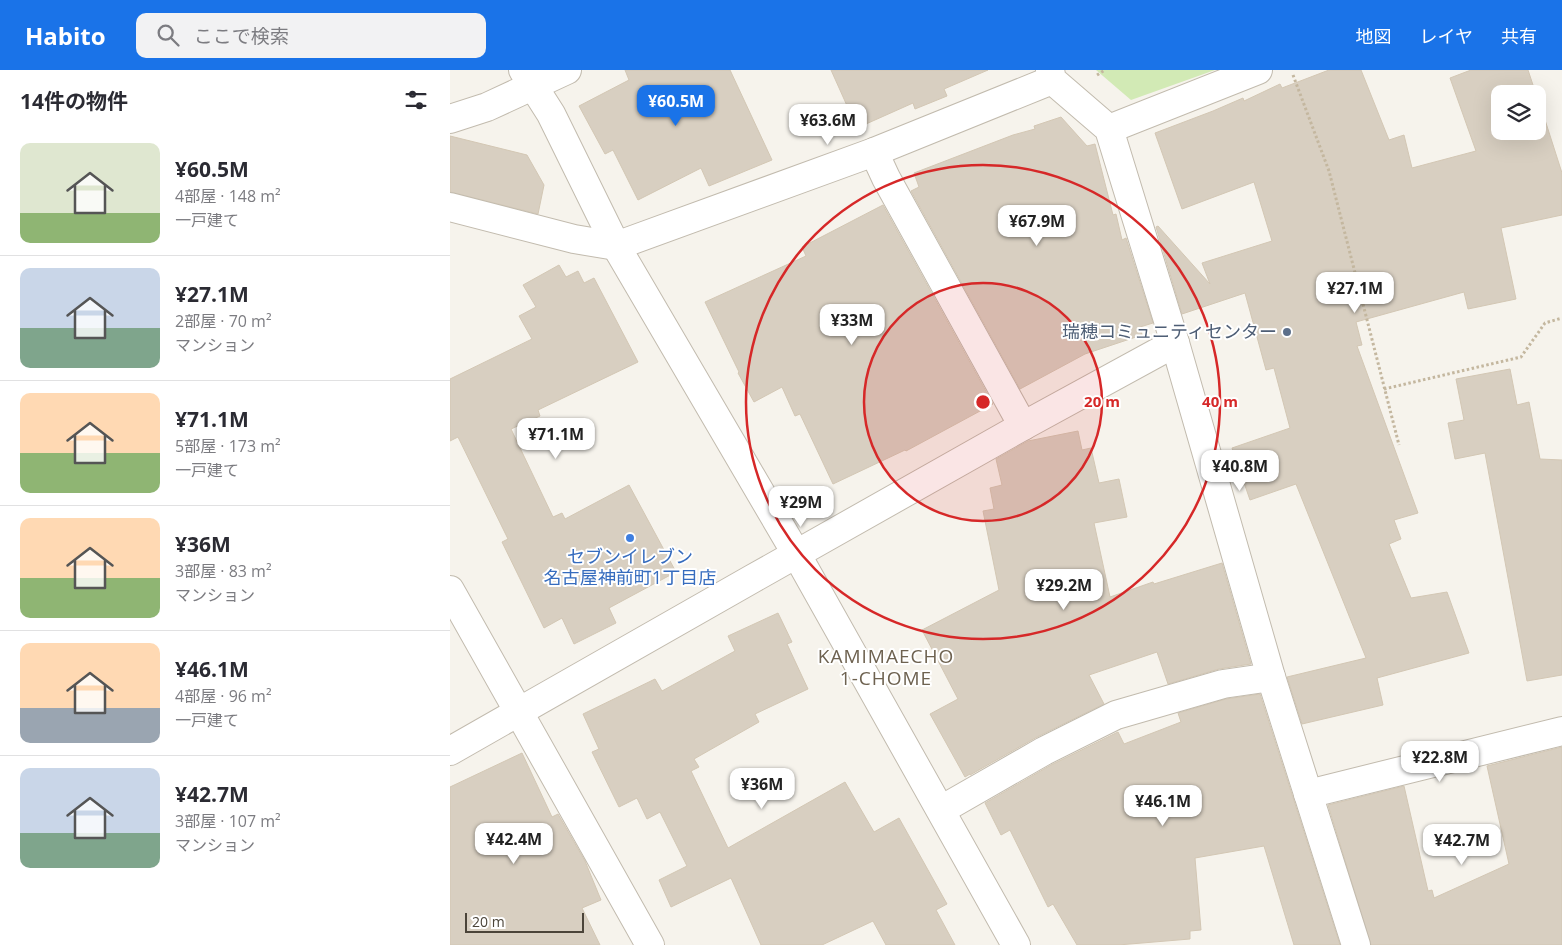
<!DOCTYPE html>
<html lang="ja">
<head>
<meta charset="utf-8">
<style>
  :root { --surface:#fff; --page:#f2f2f3; --text:#2b2b33; --muted:#7c7c81; --line:#e1e1e2; --accent:#1a73e8 }
  body { margin:0; font-family:"Open Sans","Noto Sans JP",sans-serif; background:var(--page); color:var(--text); height:100vh; display:flex; flex-direction:column; font-size:19px; white-space:nowrap }
  * { box-sizing:border-box; margin:0 }
  p { font-size:16px; color:var(--muted) }
  .icon { flex:none; width:28px; height:28px; fill:none; stroke:currentColor; stroke-width:2; stroke-linecap:round; stroke-linejoin:round }
  .map { position:relative; flex:1; overflow:hidden }
  .details { display:flex; flex-direction:column; background:var(--surface); width:450px }
  .details>* { flex:none }
  .fabs { position:absolute; left:1041px; top:15px; display:grid; gap:10px }
  .fabs a { display:grid; place-items:center; width:55px; height:55px; border-radius:10px; background:var(--surface); box-shadow:0 5px 20px #0002; font-size:25px }
  .scale { position:absolute; left:15px; bottom:12px; width:119px; box-sizing:border-box; padding-left:5px; border:2px solid #4b4439; border-top:0; font-size:14px; line-height:18px; white-space:nowrap; color:#4b4439; -webkit-text-stroke:4px #fff; paint-order:stroke }
  .price { position:absolute; translate:-50% -42px; padding:0 11px; border-radius:10px; background:#fff; color:#222; font-size:16px; line-height:32px; filter:drop-shadow(0 1px 2px #0008) }
  .price::after { content:''; position:absolute; left:50%; top:30px; width:15px; height:11px; margin-left:-8px; background:inherit; clip-path:polygon(0 0,100% 0,50% 100%) }
  .price.on { background:var(--accent); color:#fff }
  ul { padding:0; list-style:none }
  li { display:flex; align-items:center; gap:15px; height:125px; padding:0 20px }
  li+li { border-top:1px solid var(--line) }
  li span { display:grid; place-items:center; flex:none; width:140px; height:100px; border-radius:10px; color:#555 }
  li>.icon { margin-inline-start:auto }
  span .icon { width:60px; height:60px; fill:#fffc; stroke-width:1 }
  li b { font-size:21px }
  h2 { display:flex; justify-content:space-between; align-items:center; height:60px; padding:0 20px; font-size:21px }
  header { display:flex; align-items:center; gap:30px; box-sizing:border-box; height:70px; padding:0 25px; background:var(--accent); color:#fff }
  header strong { font-size:24px }
  nav { display:flex; gap:28px; margin-inline-start:auto; font-size:18px }
  .search { width:350px; height:45px; background:var(--page); display:flex; align-items:center; gap:12px; box-sizing:border-box; padding:0 18px; border-radius:10px; color:var(--muted); font-size:19px }
  main { display:flex; flex:1; min-height:0 }
  .map>svg:first-child { display:block }
  .green { fill:#d2eab5 }
  .building { fill:#d8cfc1; stroke:#d3c7b4 }
  .lines { fill:none; stroke-linecap:round; stroke-linejoin:round }
  .minor-casing { stroke:#c2bbae; stroke-width:30 }
  .path { stroke:#c4b79f; stroke-width:3; stroke-dasharray:2.5 2.5; stroke-linecap:butt }
  .minor { stroke:#fff; stroke-width:28 }
  .ring { fill:none; stroke:#d62828; stroke-width:2.5 }
  .service-dot { fill:#5c6f8a; stroke:#fff; stroke-width:2 }
  .shop-dot { fill:#3f7fe0; stroke:#fff; stroke-width:2 }
  .labels { text-anchor:middle; stroke-width:4; stroke-linejoin:round; paint-order:stroke }
  .service-label { font-size:18px; fill:#4e5e75; stroke:#fff; text-anchor:end }
  .shop-label { font-size:18px; fill:#366cbe; stroke:#fff }
  .neighbourhood-label { font-size:19px; letter-spacing:1px; fill:#6e6250; stroke:#fff }
  .centre { fill:#d62828; stroke:#fff; stroke-width:2.5 }
  .ring-label { font-size:15px; text-anchor:middle; font-weight:bold; fill:#d62828; stroke:#fff; stroke-width:4; stroke-linejoin:round; paint-order:stroke }
</style>
</head>
<body>
<header>
<strong>Habito</strong>
<div class="search"><svg class="icon" aria-label="search" viewBox="0 0 24 24"><circle cx="10" cy="10" r="6"/><path d="M15 15l6 6"/></svg>ここで検索</div>
<nav><a>地図</a><a>レイヤ</a><a>共有</a></nav>
</header>
<main>
<section class="details">
<h2>14件の物件<svg class="icon" aria-label="filters" viewBox="0 0 24 24"><path d="M4 7h16M4 17h16"/><circle cx="9" cy="7" r="2"/><circle cx="15" cy="17" r="2"/></svg></h2>
<ul>
<li><span style="background:linear-gradient(#dfe7d0 70%,#8fb573 0)"><svg class="icon" aria-label="home" viewBox="0 0 24 24"><path d="M3 11l9-7 9 7M6 9v11h12V9"/></svg></span><div><b>¥60.5M</b><p>4部屋 · 148 m²</p><p>一戸建て</p></div></li>
<li><span style="background:linear-gradient(#c9d6e8 60%,#7fa58c 0)"><svg class="icon" aria-label="home" viewBox="0 0 24 24"><path d="M3 11l9-7 9 7M6 9v11h12V9"/></svg></span><div><b>¥27.1M</b><p>2部屋 · 70 m²</p><p>マンション</p></div></li>
<li><span style="background:linear-gradient(#ffd9b3 60%,#8fb573 0)"><svg class="icon" aria-label="home" viewBox="0 0 24 24"><path d="M3 11l9-7 9 7M6 9v11h12V9"/></svg></span><div><b>¥71.1M</b><p>5部屋 · 173 m²</p><p>一戸建て</p></div></li>
<li><span style="background:linear-gradient(#ffd9b3 60%,#8fb573 0)"><svg class="icon" aria-label="home" viewBox="0 0 24 24"><path d="M3 11l9-7 9 7M6 9v11h12V9"/></svg></span><div><b>¥36M</b><p>3部屋 · 83 m²</p><p>マンション</p></div></li>
<li><span style="background:linear-gradient(#ffd9b3 65%,#9aa5b1 0)"><svg class="icon" aria-label="home" viewBox="0 0 24 24"><path d="M3 11l9-7 9 7M6 9v11h12V9"/></svg></span><div><b>¥46.1M</b><p>4部屋 · 96 m²</p><p>一戸建て</p></div></li>
<li><span style="background:linear-gradient(#c9d6e8 65%,#7fa58c 0)"><svg class="icon" aria-label="home" viewBox="0 0 24 24"><path d="M3 11l9-7 9 7M6 9v11h12V9"/></svg></span><div><b>¥42.7M</b><p>3部屋 · 107 m²</p><p>マンション</p></div></li>
</ul>
</section>
<div class="map">
<svg width="1112" height="875" viewBox="0 0 1112 875">
  <rect width="100%" height="100%" fill="#f6f3ec"/>
  <!-- green -->
  <path class="green" d="M646,0H765L681,30Z"/>
  <!-- building -->
  <g class="building">
    <path d="M175,0H280L322,90L259,116L251,98L188,130L163,80L155,84L129,36L179,10Z"/>
    <path d="M381,0H538L494,19L497,26L465,39L463,33L407,58Z"/>
    <path d="M879,0H911L939,70L954,65L962,98L1026,81L1000,8L1021,0H1078L1086,24H1050V61H1088V28L1112,103V145L1051,158L1066,229L1018,239L1014,222L906,252L912,275L907,276L968,443L944,450L951,469L939,474L961,528L997,522L1019,583L927,608L933,635L852,654L837,607L916,588L846,414L800,430L782,378L840,358L824,298L816,300L795,223L732,244L706,157L708,156L760,214L752,193L822,171L804,112L732,139L705,63L763,41L793,28L794,31L830,14L832,18Z"/>
    <path d="M611,47L637,76L645,74L663,145L666,144L672,170L676,168L703,253L690,257L692,265L635,284L570,319L461,121L469,117L464,103L563,65L585,59L584,56Z"/>
    <path d="M0,66L77,85L94,115L88,144L0,122Z"/>
    <path d="M433,135L543,334L456,381L455,380L383,414L350,344L345,346L332,317L304,332L288,303L289,302L255,232L356,186L352,177Z"/>
    <path d="M109,195L116,207L128,201L134,213L144,208L188,292L88,340L90,346L61,359L103,447L112,443L115,449L179,415L226,502L159,538L166,553L124,574L112,548L94,558L52,472L58,469L8,367L0,371V309L82,269L69,246L86,237L73,215Z"/>
    <path d="M1060,299L1067,335L1079,332L1090,389L1112,390V605L1077,611L1035,383L1005,389L998,353L1014,350L1006,309Z"/>
    <path d="M628,361L632,380L641,378L649,413L669,409L677,447L644,453L660,527L703,512L704,514L772,493L801,594L769,599L718,614L707,582L639,605L654,634L587,667L520,705V704L515,707L480,644L508,629L472,560L549,520L533,441L544,439L540,418L552,415L546,389L578,371Z"/>
    <path d="M328,543L342,572L337,574L358,619L305,644L309,652L244,689L249,697L241,701L278,778L395,712L424,762L449,748L497,834L486,840L505,875H436L423,851L372,875H311L281,808L221,837L209,810L237,796L210,742L197,749L187,728L169,737L142,682L149,679L133,644L205,609L212,621L285,581L278,566Z"/>
    <path d="M810,624L890,875H844L814,776L745,788L751,860L740,861V869L668,875H627L603,834L598,837L560,760L551,765L535,733L601,695L668,662L674,674L731,652L728,643L776,629Z"/>
    <path d="M1112,677V875H921L878,735L954,716L978,821L982,820L984,828L1059,794L1037,696Z"/>
    <path d="M72,683L102,747L108,744L135,791L151,830L132,838L150,875H0V717Z"/>
  </g>
  <g class="lines">
    <!-- minor casing -->
    <g class="minor-casing">
      <g id="minor">
        <path d="M73,0L101,44L166,176L347,485L566,875"/>
        <path d="M600,0L602,10L659,59L725,273L821,607L906,875"/>
        <path d="M0,49L37,37L117,0"/>
        <path d="M659,59L808,0"/>
        <path d="M424,82L436,108L573,356"/>
        <path d="M0,137L124,169L166,176L424,82L602,10"/>
        <path d="M0,520L200,875"/>
        <path d="M0,681L302,509L573,356L725,273"/>
        <path d="M858,724L1112,661"/>
        <path d="M491,740L594,681L666,645L773,614L821,607"/>
      </g>
    </g>
    <!-- path -->
    <g class="path">
      <path d="M647,5L655,0"/>
      <path d="M843,5L879,101L949,375"/>
      <path d="M934,319L1071,287L1095,253L1112,248"/>
    </g>
    <!-- minor -->
    <use href="#minor" class="minor"/>
  </g>
  <!-- distance rings -->
  <circle cx="533" cy="332" r="119" fill="#d62828" fill-opacity=".12"/>
  <g class="ring">
    <circle cx="533" cy="332" r="119"/>
    <circle cx="533" cy="332" r="237"/>
  </g>
  <!-- markers -->
  <circle class="service-dot" cx="837" cy="262" r="5"/>
  <circle class="shop-dot" cx="180" cy="468" r="5"/>
  <g class="labels">
    <!-- service labels -->
    <g class="service-label">
      <text x="827" y="268">瑞穂コミュニティセンター</text>
    </g>
    <!-- shop labels -->
    <g class="shop-label">
      <text x="180" y="493">セブンイレブン<tspan x="180" dy="21">名古屋神前町1丁目店</tspan></text>
    </g>
    <!-- neighbourhood labels -->
    <g class="neighbourhood-label">
      <text x="436" y="593">KAMIMAECHO<tspan x="436" dy="22">1-CHOME</tspan></text>
    </g>
  </g>
  <circle cx="533" cy="332" r="8" class="centre"/>
  <g class="ring-label">
    <text x="652" y="337">20 m</text>
    <text x="770" y="337">40 m</text>
  </g>
</svg>
<div class="fabs">
<a><svg class="icon" aria-label="layers" viewBox="0 0 24 24"><path d="M12 4l9 5-9 5-9-5zM3 14l9 5 9-5"/></svg></a>
</div>
<div class="scale">20 m</div>
<b class="price on" style="left:226px;top:57px">¥60.5M</b>
<b class="price" style="left:378px;top:76px">¥63.6M</b>
<b class="price" style="left:587px;top:177px">¥67.9M</b>
<b class="price" style="left:905px;top:244px">¥27.1M</b>
<b class="price" style="left:402px;top:276px">¥33M</b>
<b class="price" style="left:106px;top:390px">¥71.1M</b>
<b class="price" style="left:790px;top:422px">¥40.8M</b>
<b class="price" style="left:351px;top:458px">¥29M</b>
<b class="price" style="left:614px;top:541px">¥29.2M</b>
<b class="price" style="left:990px;top:713px">¥22.8M</b>
<b class="price" style="left:312px;top:740px">¥36M</b>
<b class="price" style="left:713px;top:757px">¥46.1M</b>
<b class="price" style="left:64px;top:795px">¥42.4M</b>
<b class="price" style="left:1012px;top:796px">¥42.7M</b>
</div>
</main>
</body>
</html>
